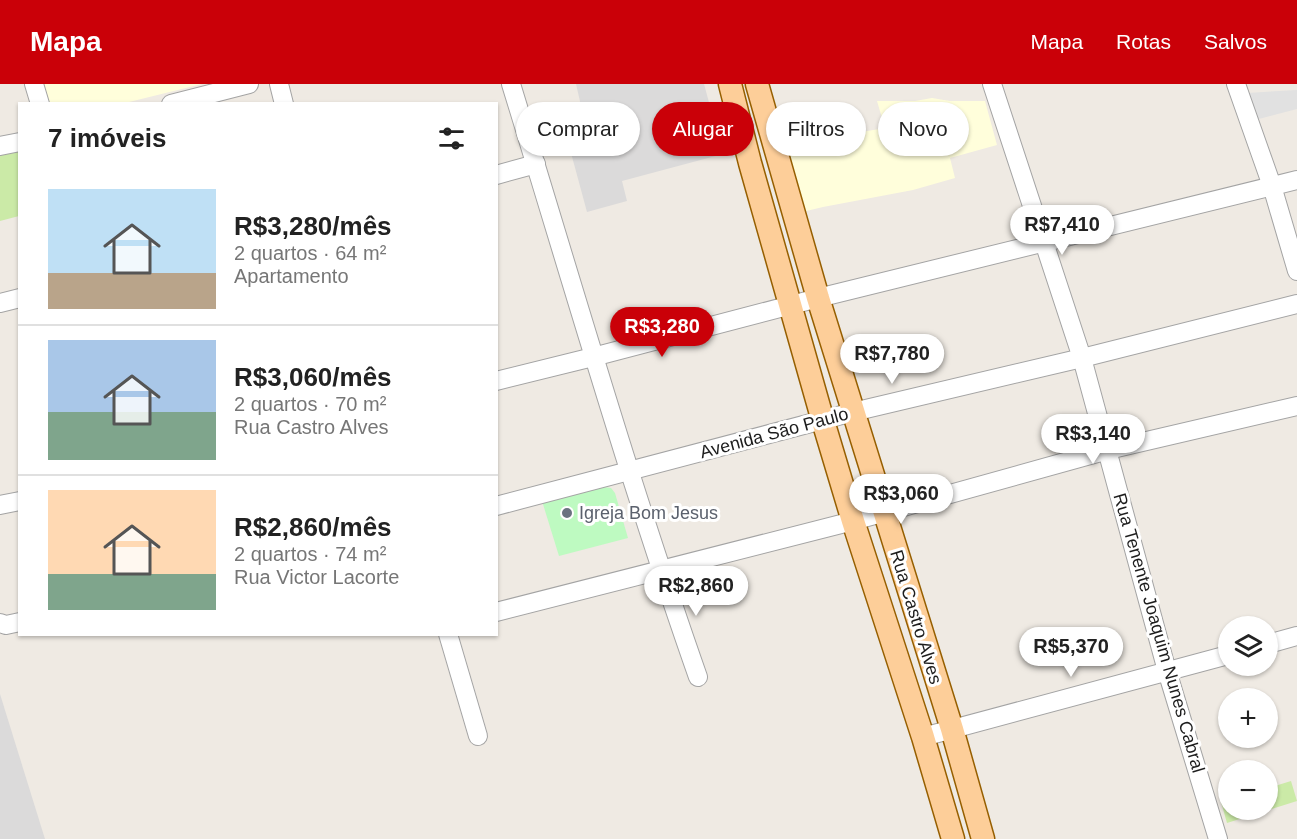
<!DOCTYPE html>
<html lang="pt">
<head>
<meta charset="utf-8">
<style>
  :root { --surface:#fff; --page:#f6f6f6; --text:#222; --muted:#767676; --line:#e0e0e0; --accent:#ca0008 }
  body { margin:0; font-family:Helvetica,sans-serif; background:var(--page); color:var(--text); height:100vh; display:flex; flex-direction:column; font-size:22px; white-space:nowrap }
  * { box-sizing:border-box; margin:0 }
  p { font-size:20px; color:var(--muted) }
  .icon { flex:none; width:33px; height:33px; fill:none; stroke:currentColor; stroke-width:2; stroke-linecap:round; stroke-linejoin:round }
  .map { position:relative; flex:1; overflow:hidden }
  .details { position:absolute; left:18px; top:18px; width:480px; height:534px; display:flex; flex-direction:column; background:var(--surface); border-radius:0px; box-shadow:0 2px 4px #0004 }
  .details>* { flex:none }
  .hud { position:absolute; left:516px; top:18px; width:570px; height:54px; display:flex; gap:12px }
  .tools { position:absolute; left:1218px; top:532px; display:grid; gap:12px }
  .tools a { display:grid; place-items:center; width:60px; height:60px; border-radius:50%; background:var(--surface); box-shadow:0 2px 4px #0004; font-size:30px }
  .price { position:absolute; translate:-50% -51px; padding:0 14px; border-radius:21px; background:#fff; color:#222; font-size:20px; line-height:39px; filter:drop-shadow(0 2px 3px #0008) }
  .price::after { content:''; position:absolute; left:50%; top:36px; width:18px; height:14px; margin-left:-9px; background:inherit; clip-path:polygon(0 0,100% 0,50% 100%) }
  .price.current { background:var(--accent); color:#fff }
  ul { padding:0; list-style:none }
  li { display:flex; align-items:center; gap:18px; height:150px; padding:0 30px }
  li+li { border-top:2px solid var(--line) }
  li span { display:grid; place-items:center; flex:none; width:168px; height:120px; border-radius:0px; color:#555 }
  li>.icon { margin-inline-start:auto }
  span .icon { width:72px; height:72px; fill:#fffc; stroke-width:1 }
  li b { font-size:26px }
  h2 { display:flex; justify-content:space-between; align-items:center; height:72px; padding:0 30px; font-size:26px }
  .tag { padding:0 21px; border-radius:27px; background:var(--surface); box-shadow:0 2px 4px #0004; font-size:21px; line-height:54px }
  .tag.current { background:var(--accent); color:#fff }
  header { display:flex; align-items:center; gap:36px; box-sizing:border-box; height:84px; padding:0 30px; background:var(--accent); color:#fff }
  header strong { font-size:28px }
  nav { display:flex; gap:33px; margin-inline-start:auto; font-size:21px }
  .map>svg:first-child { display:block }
  .residential { fill:#dbdada }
  .education { fill:#fffedb }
  .grass { fill:#cbeaa7 }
  .park { fill:#befac1 }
  .parking { fill:#e1e1e1 }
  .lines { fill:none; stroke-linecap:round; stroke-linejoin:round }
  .minor-casing { stroke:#a4a4a4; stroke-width:20 }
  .major-casing { stroke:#965f00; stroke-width:25 }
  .minor { stroke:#fff; stroke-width:18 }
  .major { stroke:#fdce99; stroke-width:22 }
  .worship-dot { fill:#6b7280; stroke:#fff; stroke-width:2 }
  .labels { text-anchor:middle; stroke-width:6; stroke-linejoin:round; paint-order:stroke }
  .street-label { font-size:18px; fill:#1d1d1d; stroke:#fff }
  .worship-label { font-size:18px; fill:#5b616d; stroke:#fff; text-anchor:start }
</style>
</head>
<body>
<header>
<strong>Mapa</strong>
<nav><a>Mapa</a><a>Rotas</a><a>Salvos</a></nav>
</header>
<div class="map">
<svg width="1297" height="755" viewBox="0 0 1297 755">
  <rect width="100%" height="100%" fill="#efeae3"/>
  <!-- residential -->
  <g class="residential">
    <path d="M576,0H704L723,70L622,97L627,117L587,128L561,32L582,26Z"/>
    <path d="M0,610L45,755H0Z"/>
  </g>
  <!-- education -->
  <g class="education">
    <path d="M44,0H202L125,19L50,20Z"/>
    <path d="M932,14L950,17H985L997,61L950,74L955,94L913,106L823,123L798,129L779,62L885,44L877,17H915Z"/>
  </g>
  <!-- grass -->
  <g class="grass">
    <path d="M19,65V132L0,137V70Z"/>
    <path d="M1291,697L1297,717L1227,739L1221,718L1228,716V726H1268V704Z"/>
  </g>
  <!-- park -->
  <path class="park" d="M604,403L611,404L615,409L628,454L559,472L542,417Z"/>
  <!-- parking -->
  <path class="parking" d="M1297,6V25L1255,36L1247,9Z"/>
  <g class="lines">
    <!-- minor casing -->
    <g class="minor-casing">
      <g id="minor">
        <path d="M34,0L40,20"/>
        <path d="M279,0L284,20"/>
        <path d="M511,0C572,198 629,397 698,593"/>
        <path d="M992,0L1082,274L1167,587L1218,755"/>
        <path d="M1236,0L1272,102L1297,187"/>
        <path d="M171,20L249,0"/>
        <path d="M0,62L20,58"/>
        <path d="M496,91L536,80"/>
        <path d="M0,219L20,214"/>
        <path d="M496,297L593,273L818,214L1297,96"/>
        <path d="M0,421L20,417"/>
        <path d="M496,422L853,328L1082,274L1297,220"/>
        <path d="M496,528L853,437L1108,366L1297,322"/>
        <path d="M0,539L6,541L20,538"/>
        <path d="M448,550L478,652"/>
        <path d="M1268,560L1297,552"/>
        <path d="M923,653L1228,571"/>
      </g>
    </g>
    <!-- major casing -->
    <g class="major-casing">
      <g id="major">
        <path d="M730,0L750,79L823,337L853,437L923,653L953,755"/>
        <path d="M757,0L818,214L952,645L983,755"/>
      </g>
    </g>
    <!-- minor -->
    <use href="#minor" class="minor"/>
    <!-- major -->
    <use href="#major" class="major"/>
  </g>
  <!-- markers -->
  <circle class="worship-dot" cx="567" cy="429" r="6"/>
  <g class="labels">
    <!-- street labels -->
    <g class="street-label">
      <text transform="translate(774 349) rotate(-15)" y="6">Avenida São Paulo</text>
      <text transform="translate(916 533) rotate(73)" y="6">Rua Castro Alves</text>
      <text transform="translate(1159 549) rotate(74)" y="6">Rua Tenente Joaquim Nunes Cabral</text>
    </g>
    <!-- worship labels -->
    <g class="worship-label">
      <text x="579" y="435">Igreja Bom Jesus</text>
    </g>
  </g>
</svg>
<div class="tools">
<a><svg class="icon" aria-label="layers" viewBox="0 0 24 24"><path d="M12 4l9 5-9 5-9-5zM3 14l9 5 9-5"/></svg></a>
<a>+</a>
<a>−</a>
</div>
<b class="price" style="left:1062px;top:172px">R$7,410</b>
<b class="price current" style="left:662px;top:274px">R$3,280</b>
<b class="price" style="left:892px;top:301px">R$7,780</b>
<b class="price" style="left:1093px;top:381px">R$3,140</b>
<b class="price" style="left:901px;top:441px">R$3,060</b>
<b class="price" style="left:696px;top:533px">R$2,860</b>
<b class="price" style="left:1071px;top:594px">R$5,370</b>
<div class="hud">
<a class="tag">Comprar</a>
<a class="tag current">Alugar</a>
<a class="tag">Filtros</a>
<a class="tag">Novo</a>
</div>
<section class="details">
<h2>7 imóveis<svg class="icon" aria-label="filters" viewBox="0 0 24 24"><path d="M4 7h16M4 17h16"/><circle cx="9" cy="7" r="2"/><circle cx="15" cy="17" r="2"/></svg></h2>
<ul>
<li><span style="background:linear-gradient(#bfe0f5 70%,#b9a48a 0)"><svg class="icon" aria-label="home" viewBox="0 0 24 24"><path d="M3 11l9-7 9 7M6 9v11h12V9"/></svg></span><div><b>R$3,280/mês</b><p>2 quartos · 64 m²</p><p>Apartamento</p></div></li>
<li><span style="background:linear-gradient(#a9c7e8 60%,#7fa58c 0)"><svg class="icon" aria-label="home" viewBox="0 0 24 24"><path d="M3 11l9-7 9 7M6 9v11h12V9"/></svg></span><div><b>R$3,060/mês</b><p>2 quartos · 70 m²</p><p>Rua Castro Alves</p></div></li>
<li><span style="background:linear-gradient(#ffd9b3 70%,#7fa58c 0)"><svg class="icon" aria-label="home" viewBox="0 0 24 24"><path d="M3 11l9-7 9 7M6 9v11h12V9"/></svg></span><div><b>R$2,860/mês</b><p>2 quartos · 74 m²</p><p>Rua Victor Lacorte</p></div></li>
</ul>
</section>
</div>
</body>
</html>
